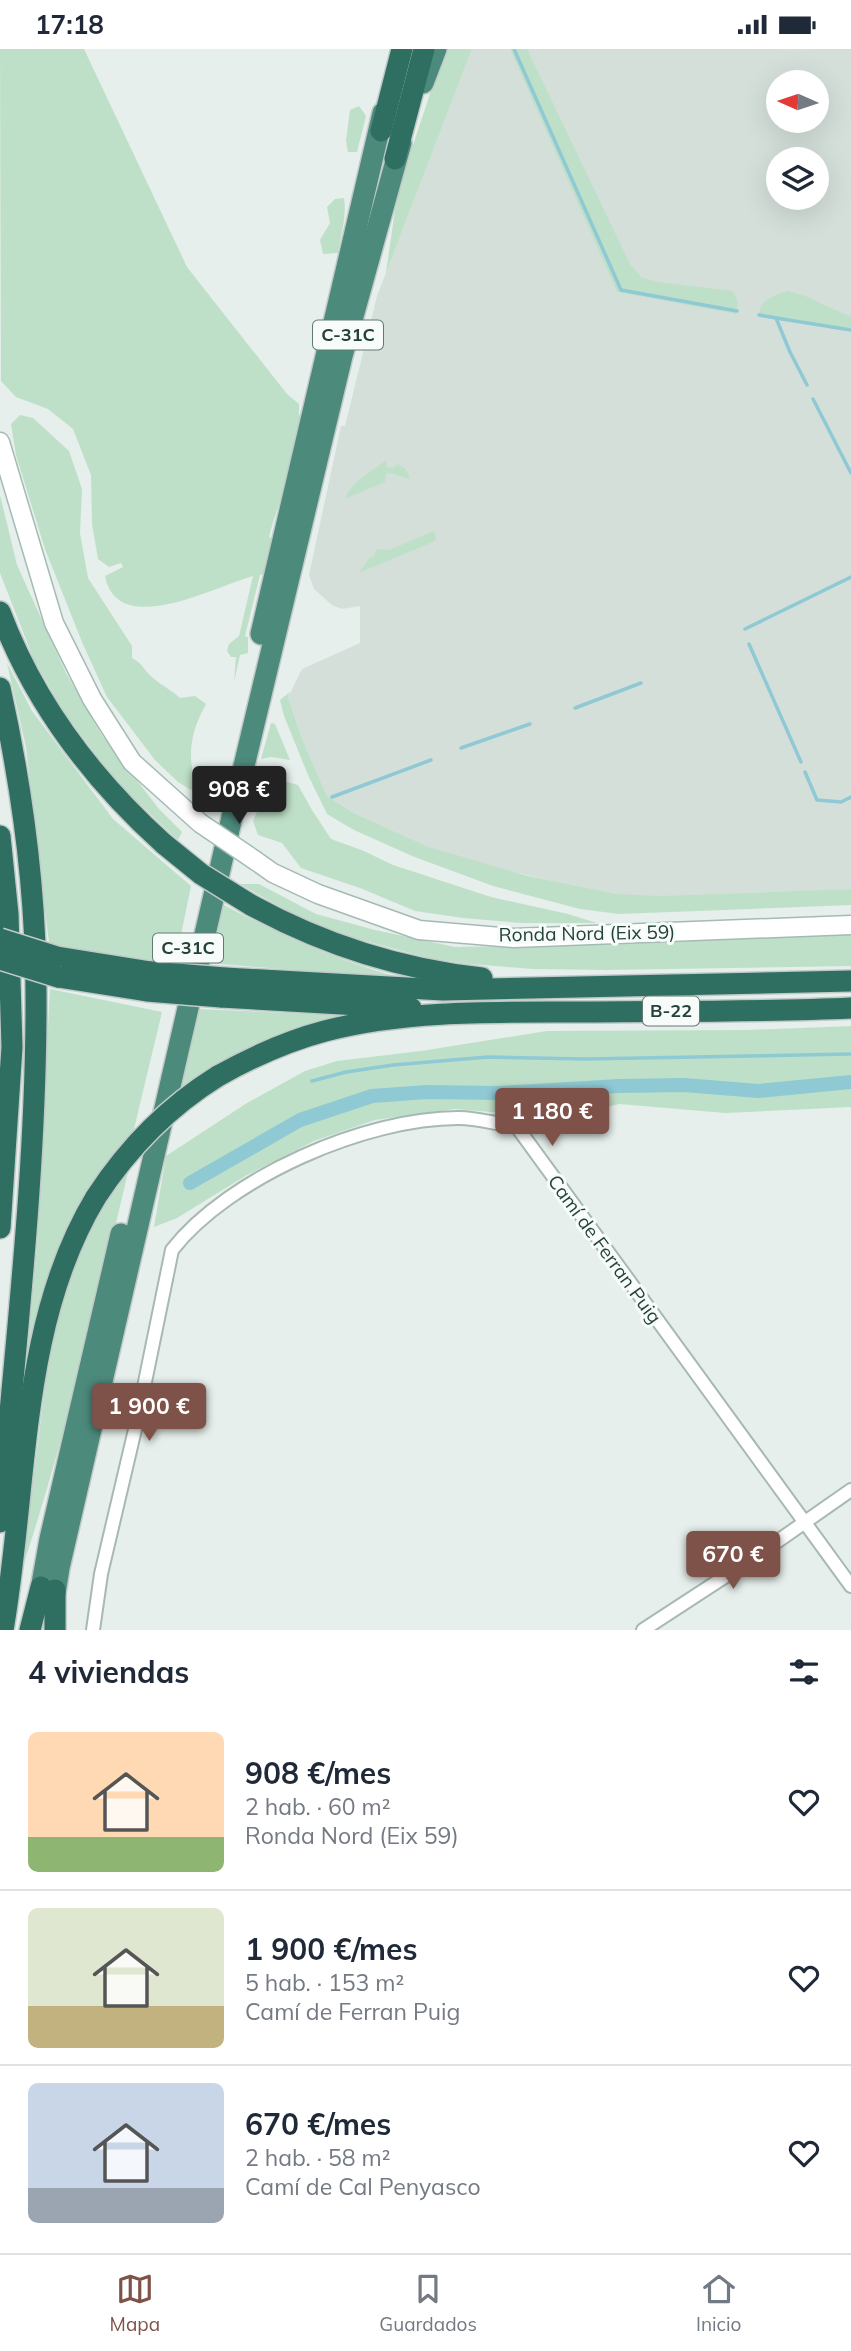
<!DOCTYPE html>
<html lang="es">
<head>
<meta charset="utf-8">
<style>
  :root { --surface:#fff; --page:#f6f6f7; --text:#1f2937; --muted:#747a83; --line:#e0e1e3; --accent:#7f5249 }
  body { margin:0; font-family:Mulish,sans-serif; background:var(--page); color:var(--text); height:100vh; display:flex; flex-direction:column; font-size:26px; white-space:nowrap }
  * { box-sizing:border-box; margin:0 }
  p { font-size:23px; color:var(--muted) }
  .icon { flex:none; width:38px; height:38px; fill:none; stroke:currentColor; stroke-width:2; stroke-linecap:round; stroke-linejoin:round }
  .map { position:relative; height:1581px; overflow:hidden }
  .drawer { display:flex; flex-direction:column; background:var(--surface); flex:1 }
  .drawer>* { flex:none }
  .needle { width:46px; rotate:273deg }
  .buttons { position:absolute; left:766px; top:21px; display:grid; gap:14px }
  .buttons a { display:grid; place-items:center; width:63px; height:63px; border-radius:50%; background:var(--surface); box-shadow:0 7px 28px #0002; font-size:35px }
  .price { position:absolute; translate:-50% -60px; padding:0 16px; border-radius:7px; background:var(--accent); color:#fff; font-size:23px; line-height:46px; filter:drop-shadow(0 2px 4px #0008) }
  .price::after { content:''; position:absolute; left:50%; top:42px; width:21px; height:16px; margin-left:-10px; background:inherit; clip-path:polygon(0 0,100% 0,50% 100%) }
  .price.active { background:#222; color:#fff }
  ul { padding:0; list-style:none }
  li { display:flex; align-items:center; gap:21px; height:175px; padding:0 28px }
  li+li { border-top:2px solid var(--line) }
  li span { display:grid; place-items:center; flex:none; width:196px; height:140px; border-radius:10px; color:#555 }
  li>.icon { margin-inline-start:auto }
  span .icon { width:84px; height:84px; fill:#fffc; stroke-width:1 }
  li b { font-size:30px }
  h2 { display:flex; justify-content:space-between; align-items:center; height:84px; padding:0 28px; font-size:30px }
  .status { display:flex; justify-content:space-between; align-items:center; height:49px; padding:0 35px; background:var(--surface); direction:ltr }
  .status svg { height:19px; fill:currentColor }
  .tabs { display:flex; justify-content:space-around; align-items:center; height:98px; border-top:2px solid var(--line); background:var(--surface); font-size:19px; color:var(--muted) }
  .tabs a { display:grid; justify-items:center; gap:4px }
  .tabs .active { color:var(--accent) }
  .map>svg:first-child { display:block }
  .built { fill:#d4dfda; fill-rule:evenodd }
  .green { fill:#bfe0c8 }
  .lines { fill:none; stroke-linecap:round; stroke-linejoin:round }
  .stream { stroke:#8ec9d4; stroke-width:3.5 }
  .canal { stroke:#8ec9d4; stroke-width:14 }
  .minor-casing { stroke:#a8b8b2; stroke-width:16 }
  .secondary-casing { stroke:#a4bbb3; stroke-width:21 }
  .trunk-casing { stroke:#c2cac8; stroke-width:24 }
  .motorway-casing { stroke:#c2cac8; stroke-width:24 }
  .minor { stroke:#fff; stroke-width:12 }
  .secondary { stroke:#fff; stroke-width:18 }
  .trunk { stroke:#4c8a7c; stroke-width:21 }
  .motorway { stroke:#2f6f62; stroke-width:21 }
  .secondary-bridge-casing { stroke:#a4bbb3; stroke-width:21; stroke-linecap:butt }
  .motorway-bridge-casing { stroke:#c2cac8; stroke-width:24; stroke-linecap:butt }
  .secondary-bridge { stroke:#fff; stroke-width:18 }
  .motorway-bridge { stroke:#2f6f62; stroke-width:21 }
  .labels { text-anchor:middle; stroke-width:6; stroke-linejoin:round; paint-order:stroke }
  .shield { fill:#f7fbf9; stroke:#637a73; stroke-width:2 }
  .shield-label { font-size:18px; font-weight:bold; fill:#24423a }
  .street-label { font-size:19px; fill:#24423a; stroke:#f7fbf9 }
</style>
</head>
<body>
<div class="status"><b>17:18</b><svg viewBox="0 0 49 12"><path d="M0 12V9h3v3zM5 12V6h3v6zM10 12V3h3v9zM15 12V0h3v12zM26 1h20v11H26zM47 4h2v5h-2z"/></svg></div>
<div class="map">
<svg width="851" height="1581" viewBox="0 0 851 1581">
  <rect width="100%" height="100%" fill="#e6efeb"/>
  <!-- built -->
  <path class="built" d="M472,0H851V840L642,848L600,844L478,814L429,798L354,764L327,747L301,687L288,648L302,620L360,594V557L342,560L332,556L314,540L309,526L341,377H345L377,247ZM779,33H817V72H779ZM779,110H817V149H779Z"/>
  <!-- green -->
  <g class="green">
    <path d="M0,0H84L187,218L287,345L299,355V365L302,371C296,391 294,411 288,430C281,450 274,468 269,488L274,490L265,525L260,526L245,587L248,588V604L240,606L234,633L236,608H231L227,602L229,595L239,587L253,527C216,537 117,591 105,527L123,518L121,514L109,518L98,510L92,475L91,426L73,380L48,360L16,348L1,332Z"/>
    <path d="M445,0H472L386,224L395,161L403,126Z"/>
    <path d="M510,0H527L630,215L641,228L658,233L733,242L738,253L736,265L617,243Z"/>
    <path d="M359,57L366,67L357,103H348L346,92L350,61Z"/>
    <path d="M344,149C347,166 341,186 338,204L323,205L320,191L330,174L327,158L335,150Z"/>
    <path d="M788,242L803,246L851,268V281L759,266C759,250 775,246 788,242Z"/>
    <path d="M20,366L33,369L69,402L82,440L80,484L88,529L132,597V609C142,614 144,621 152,628C160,636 172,641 180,649L195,647L206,655C190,684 187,706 196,737L191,741L178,733L155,711L107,648L82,593L45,500L16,406L11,375Z"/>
    <path d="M387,411L386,418L392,419L398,415L406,420L410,430C401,429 394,423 386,425L385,433L345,450C352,432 372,422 387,411Z"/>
    <path d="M0,446L17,516L66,624L101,685L159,760L182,783L178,791L116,733L64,663L34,611L0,524Z"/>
    <path d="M434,482L436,490L433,493L359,524L369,509L374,507L376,500L389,501Z"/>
    <path d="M7,614L32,662L113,770L191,837L175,915C132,911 90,905 49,894L26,698Z"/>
    <path d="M290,643L288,648L301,687L327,747L354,764L429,798L528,827L616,845L658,847L851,840V856L619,865L580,860L493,837L412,807L354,781L327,765L308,726L284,667L280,651Z"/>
    <path d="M271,674L275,675L290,711L271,708L261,710Z"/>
    <path d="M284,732L298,736L312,761L331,790L364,802L393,816L491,848L568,865L597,874H520L463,869L415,862L360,839L301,819L282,794L258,786L253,772L263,749Z"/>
    <path d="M240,835H259L316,865L375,881L455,898L622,895L851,885V917L607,921L533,920L471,915L432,910L332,883L286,861Z"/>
    <path d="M224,856C282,887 341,913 405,930L207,914Z"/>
    <path d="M50,940L162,963L134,1080L76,1165L20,1386L37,1196Z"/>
    <path d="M198,960L355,967L178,1044Z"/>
    <path d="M851,977V1058L725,1064L619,1055L564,1069L454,1060L375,1071L314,1092L247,1126L177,1169L154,1178L166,1107L247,1054L305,1022L337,1012L421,1002L547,982L747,981Z"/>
    <path d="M129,1119C97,1254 65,1389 22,1520L51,1291L65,1233L101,1157Z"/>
  </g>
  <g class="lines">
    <!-- stream -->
    <g class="stream">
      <path d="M514,0L621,241L737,262"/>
      <path d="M759,266L776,269L790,303L807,336"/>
      <path d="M776,269L851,281"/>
      <path d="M813,350L851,424"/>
      <path d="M745,580L851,528"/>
      <path d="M749,595L801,713"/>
      <path d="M575,659L641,634"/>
      <path d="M461,699L530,675"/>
      <path d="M805,723L817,751L841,753L851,748"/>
      <path d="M332,748L431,711"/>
      <path d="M312,1032L346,1023L393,1016L488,1008L585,1010L851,1005"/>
    </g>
    <!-- canal -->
    <path class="canal" d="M190,1134L300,1071L372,1047L427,1043L500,1044L619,1037L684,1036L758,1042L851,1033"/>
    <!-- minor casing -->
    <g class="minor-casing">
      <g id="minor">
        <path d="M93,1581L101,1525L137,1372L172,1201C229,1128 366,1069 458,1069C477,1069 498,1075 517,1078L851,1537"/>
        <path d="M643,1581L755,1508L851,1441"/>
      </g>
    </g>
    <!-- secondary casing -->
    <g class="secondary-casing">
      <g id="secondary">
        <path d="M0,393L54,574L92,650L132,713L200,774"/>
        <path d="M256,812L273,824L318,845L419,881L514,889L851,876"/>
      </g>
    </g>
    <!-- trunk casing -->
    <g class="trunk-casing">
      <g id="trunk">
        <path d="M423,34L436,0"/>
        <path d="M261,585L383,64"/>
        <path d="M41,1540L50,1490L121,1185"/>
        <path d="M53,1557L59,1519L238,742L342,307L401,94"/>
      </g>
    </g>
    <!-- motorway casing -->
    <g class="motorway-casing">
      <g id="motorway">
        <path d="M381,82L402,0"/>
        <path d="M395,110L424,0"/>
        <path d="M0,563C34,653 93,731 164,795"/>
        <path d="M0,639C22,738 36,841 36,944C37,1120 15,1297 0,1473"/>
        <path d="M0,787L8,865L12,998L0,1179"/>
        <path d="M251,856C324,896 399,920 482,929"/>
        <path d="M57,908L151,923"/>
        <path d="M58,928L147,942"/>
        <path d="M225,929L443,941L851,932"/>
        <path d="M221,948L411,959"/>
        <path d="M218,1027C252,1008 287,992 325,982C404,961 498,963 580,963C670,962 761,963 851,959"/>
        <path d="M3,1581C28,1438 19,1275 96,1148"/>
        <path d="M30,1581L41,1538"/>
        <path d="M55,1581V1541"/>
      </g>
    </g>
    <!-- minor -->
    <use href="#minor" class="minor"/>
    <!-- secondary -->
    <use href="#secondary" class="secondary"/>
    <!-- trunk -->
    <use href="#trunk" class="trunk"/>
    <!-- motorway -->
    <use href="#motorway" class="motorway"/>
    <!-- secondary-bridge casing -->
    <g class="secondary-bridge-casing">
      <path id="secondary-bridge" d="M200,774L256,812"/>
    </g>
    <!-- motorway-bridge casing -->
    <g class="motorway-bridge-casing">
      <g id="motorway-bridge">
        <path d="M164,795L201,825L251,856"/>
        <path d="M0,890L57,908"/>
        <path d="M0,910L58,928"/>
        <path d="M151,923L225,929"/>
        <path d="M147,942L221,948"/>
        <path d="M96,1148C128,1099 168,1058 218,1027"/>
      </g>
    </g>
    <!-- secondary-bridge -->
    <use href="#secondary-bridge" class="secondary-bridge"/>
    <!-- motorway-bridge -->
    <use href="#motorway-bridge" class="motorway-bridge"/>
  </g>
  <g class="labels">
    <!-- shield labels -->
    <g class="shield">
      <rect x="313" y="271.5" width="70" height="29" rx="5"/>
      <rect x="153" y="884.5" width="70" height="29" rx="5"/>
      <rect x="643" y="947.5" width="56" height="29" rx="5"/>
    </g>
    <g class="shield-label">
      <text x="348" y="292">C-31C</text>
      <text x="188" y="905">C-31C</text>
      <text x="671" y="968">B-22</text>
    </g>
    <!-- street labels -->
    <g class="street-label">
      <text transform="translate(587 884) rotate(-1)" y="7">Ronda Nord (Eix 59)</text>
      <text transform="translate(605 1200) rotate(54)" y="7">Camí de Ferran Puig</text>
    </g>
  </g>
</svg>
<div class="buttons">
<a><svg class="needle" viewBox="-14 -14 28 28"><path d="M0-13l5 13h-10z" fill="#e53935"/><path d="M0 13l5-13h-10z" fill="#747a83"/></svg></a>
<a><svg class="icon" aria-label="layers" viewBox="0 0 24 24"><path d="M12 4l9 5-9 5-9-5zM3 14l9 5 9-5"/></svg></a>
</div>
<b class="price active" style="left:239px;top:777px">908 €</b>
<b class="price" style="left:552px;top:1099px">1 180 €</b>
<b class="price" style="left:149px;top:1394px">1 900 €</b>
<b class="price" style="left:733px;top:1542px">670 €</b>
</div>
<section class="drawer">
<h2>4 viviendas<svg class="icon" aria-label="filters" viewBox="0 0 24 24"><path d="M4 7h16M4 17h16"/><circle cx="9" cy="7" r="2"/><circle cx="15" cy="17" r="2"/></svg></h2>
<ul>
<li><span style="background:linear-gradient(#ffd9b3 75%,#8fb573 0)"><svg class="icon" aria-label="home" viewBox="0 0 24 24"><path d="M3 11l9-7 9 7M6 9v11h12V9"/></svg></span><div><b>908 €/mes</b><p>2 hab. · 60 m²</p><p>Ronda Nord (Eix 59)</p></div><svg class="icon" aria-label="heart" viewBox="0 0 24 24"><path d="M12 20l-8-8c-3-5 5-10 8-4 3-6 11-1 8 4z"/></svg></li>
<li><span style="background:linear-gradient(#dfe7d0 70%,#c2b280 0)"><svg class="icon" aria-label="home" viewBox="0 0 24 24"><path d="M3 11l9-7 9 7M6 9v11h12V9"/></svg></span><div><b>1 900 €/mes</b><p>5 hab. · 153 m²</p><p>Camí de Ferran Puig</p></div><svg class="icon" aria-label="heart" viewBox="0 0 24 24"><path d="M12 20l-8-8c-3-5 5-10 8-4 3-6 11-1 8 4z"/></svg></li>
<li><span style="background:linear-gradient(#c9d6e8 75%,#9aa5b1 0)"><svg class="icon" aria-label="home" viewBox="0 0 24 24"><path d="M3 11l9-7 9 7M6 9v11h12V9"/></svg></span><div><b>670 €/mes</b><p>2 hab. · 58 m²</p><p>Camí de Cal Penyasco</p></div><svg class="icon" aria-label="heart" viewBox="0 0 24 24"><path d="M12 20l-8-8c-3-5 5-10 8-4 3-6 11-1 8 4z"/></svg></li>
</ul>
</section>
<nav class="tabs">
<a class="active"><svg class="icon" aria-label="map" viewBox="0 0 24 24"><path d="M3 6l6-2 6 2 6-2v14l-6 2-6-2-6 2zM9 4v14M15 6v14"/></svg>Mapa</a>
<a><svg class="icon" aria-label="saved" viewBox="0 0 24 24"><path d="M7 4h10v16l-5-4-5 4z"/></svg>Guardados</a>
<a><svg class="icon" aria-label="home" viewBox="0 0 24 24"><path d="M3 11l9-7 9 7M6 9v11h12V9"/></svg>Inicio</a>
</nav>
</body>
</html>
